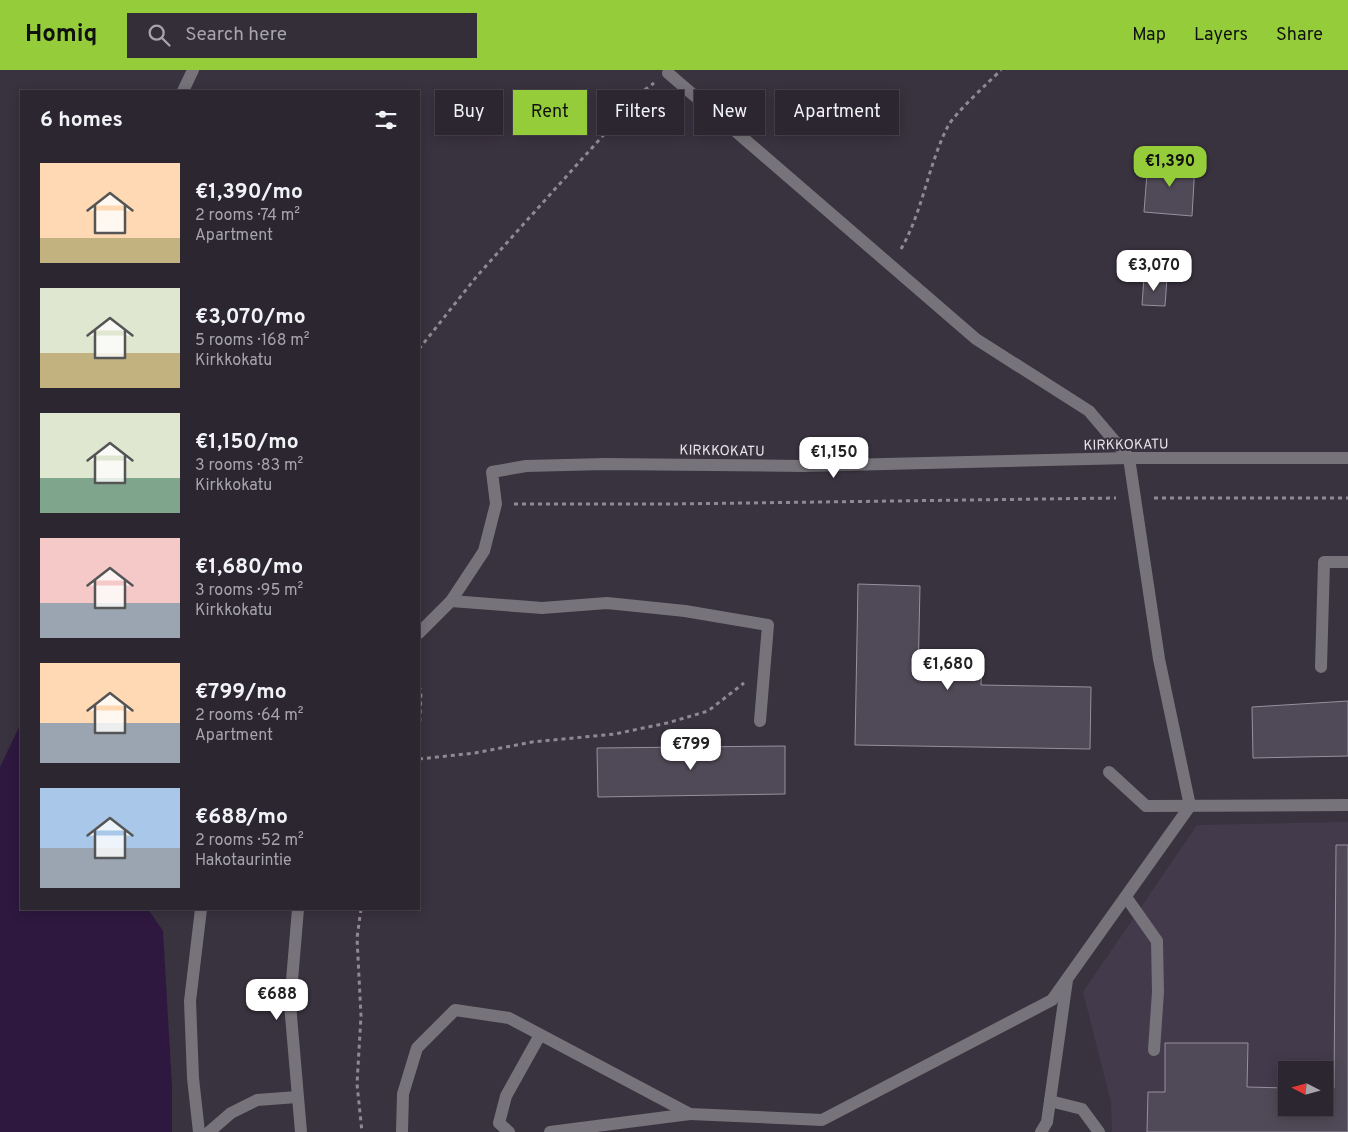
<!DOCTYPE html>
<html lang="en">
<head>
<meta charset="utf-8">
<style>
  :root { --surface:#2b262f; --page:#332e37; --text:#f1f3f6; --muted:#a6a5aa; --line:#47434b; --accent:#95cc3a }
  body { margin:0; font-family:Overpass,sans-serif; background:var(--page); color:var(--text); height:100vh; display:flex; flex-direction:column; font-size:19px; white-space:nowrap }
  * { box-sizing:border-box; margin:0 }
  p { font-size:16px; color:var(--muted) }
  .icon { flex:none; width:28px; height:28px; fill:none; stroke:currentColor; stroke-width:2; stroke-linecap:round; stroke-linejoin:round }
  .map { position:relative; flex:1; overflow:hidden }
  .sheet { position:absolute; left:20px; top:20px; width:400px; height:820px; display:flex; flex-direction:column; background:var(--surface); border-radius:0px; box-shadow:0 2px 12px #0003,0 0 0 1px var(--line) }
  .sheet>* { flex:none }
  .guide { position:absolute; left:435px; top:20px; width:475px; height:45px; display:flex; gap:10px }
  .needle { width:32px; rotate:276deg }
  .buttons { position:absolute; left:1278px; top:991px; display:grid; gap:10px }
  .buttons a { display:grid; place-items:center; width:55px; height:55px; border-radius:0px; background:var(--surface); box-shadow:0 2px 12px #0003,0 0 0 1px var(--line); font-size:25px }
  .price { position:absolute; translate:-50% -42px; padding:0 11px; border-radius:10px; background:#fff; color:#222; font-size:16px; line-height:32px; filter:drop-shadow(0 1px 2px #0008) }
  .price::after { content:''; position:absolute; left:50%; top:30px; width:15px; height:11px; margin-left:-8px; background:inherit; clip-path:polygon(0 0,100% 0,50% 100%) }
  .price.active { background:var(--accent); color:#111 }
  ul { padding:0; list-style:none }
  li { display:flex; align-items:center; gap:15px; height:125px; padding:0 20px }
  li span { display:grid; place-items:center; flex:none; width:140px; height:100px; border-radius:0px; color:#555 }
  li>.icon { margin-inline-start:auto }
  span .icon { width:60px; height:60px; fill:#fffc; stroke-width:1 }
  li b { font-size:21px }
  h2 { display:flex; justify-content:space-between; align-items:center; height:60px; padding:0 20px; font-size:21px }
  .chip { padding:0 18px; border-radius:0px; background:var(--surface); box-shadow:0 2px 12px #0003,0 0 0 1px var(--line); font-size:18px; line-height:45px }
  .chip.active { background:var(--accent); color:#111 }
  header { display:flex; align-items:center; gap:30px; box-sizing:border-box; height:70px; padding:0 25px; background:var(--accent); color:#111 }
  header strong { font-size:24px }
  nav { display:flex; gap:28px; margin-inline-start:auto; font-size:18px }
  .search { width:350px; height:45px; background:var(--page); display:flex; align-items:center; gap:12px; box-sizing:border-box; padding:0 18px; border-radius:0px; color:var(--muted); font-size:19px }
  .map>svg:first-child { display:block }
  .built { fill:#433a4c; fill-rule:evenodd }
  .water { fill:#2e183f }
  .building { fill:#504957; stroke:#97909e }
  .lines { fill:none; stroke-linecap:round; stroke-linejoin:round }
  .path { stroke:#8e8993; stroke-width:3; stroke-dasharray:4 4; stroke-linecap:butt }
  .minor { stroke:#77737a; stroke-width:12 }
  .labels { text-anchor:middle; stroke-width:4; stroke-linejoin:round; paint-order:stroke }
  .street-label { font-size:14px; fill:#e8e4ec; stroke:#39323f }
</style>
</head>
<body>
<header>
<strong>Homiq</strong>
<div class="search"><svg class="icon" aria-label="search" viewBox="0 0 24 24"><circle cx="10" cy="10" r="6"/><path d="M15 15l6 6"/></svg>Search here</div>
<nav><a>Map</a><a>Layers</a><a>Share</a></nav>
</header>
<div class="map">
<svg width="1348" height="1062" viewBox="0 0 1348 1062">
  <rect width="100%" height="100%" fill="#39323f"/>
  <!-- built -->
  <path class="built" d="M1348,752V1062H1112L1111,1032L1083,922L1197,755ZM1286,1000H1324V1038H1286Z"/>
  <!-- water -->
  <path class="water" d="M21,653V839H148L163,861L172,1017V1062H0V697Z"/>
  <!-- building -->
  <g class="building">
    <path d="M1148,90L1195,94L1192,146L1144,142Z"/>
    <path d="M1144,207L1167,208L1165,236L1142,235Z"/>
    <path d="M858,514L920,516L918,609H926V590L982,591L981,615L1091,617L1090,679L855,675Z"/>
    <path d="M1348,631V686L1253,688L1252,637Z"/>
    <path d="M785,676V724L598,727L597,678Z"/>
    <path d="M1336,775H1348V1062H1147L1148,1022H1165V973H1248L1247,1017L1286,1018V1038H1324V1018H1334Z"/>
  </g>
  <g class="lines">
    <!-- path -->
    <g class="path">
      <path d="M901,179C923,141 928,95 948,56C955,43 989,12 1001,0"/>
      <path d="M419,279L477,206L643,21L654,13"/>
      <path d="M1154,428H1348"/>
      <path d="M514,434H672L1116,428"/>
      <path d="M419,616L421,622L419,668"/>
      <path d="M419,689L475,683L532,672L615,664L667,653L708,641L744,613"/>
      <path d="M361,839L357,868L361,946L357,1014L362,1062"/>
    </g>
    <!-- minor -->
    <g class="minor">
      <path d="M183,21L193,0"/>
      <path d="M451,531L542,538L607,533L685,541L768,555L760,651"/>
      <path d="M419,563L451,531L484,481L496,434L492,402L526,396L605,394L804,396L1129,388H1348"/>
      <path d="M1321,597L1324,492H1348"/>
      <path d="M1109,702L1146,736L1348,735"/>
      <path d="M1126,827L1157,871L1158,922L1154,980"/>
      <path d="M298,839L290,934L301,1062"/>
      <path d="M1050,1031L1082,1039L1099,1062"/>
      <path d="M199,1062L193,1008L190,931L201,839"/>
      <path d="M209,1062L231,1043L257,1030L297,1027"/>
      <path d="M402,1062L403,1024L417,978L455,940L509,948L690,1044L822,1050L1052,930L1190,736L1159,589L1129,388L1089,341L976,269L668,3"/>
      <path d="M509,1062L499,1053L506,1026L540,965"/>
      <path d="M550,1062L690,1044"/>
      <path d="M1041,1062L1047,1052L1067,910"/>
    </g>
  </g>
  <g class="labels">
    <!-- street labels -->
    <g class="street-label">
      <text transform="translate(1126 374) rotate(-1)" y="5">KIRKKOKATU</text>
      <text transform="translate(722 380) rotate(1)" y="5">KIRKKOKATU</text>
    </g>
  </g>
</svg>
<div class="buttons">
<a><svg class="needle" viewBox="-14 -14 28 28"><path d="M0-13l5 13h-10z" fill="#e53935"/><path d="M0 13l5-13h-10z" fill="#a6a5aa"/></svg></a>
</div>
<b class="price active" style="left:1170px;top:118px">€1,390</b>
<b class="price" style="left:1154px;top:222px">€3,070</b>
<b class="price" style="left:834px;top:409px">€1,150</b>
<b class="price" style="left:948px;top:621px">€1,680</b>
<b class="price" style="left:691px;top:701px">€799</b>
<b class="price" style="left:277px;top:951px">€688</b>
<div class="guide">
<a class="chip">Buy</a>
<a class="chip active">Rent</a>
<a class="chip">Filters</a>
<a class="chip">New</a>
<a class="chip">Apartment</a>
</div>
<section class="sheet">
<h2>6 homes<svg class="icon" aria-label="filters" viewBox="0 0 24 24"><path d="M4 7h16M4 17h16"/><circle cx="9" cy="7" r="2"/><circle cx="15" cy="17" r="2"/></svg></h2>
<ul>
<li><span style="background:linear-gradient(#ffd9b3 75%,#c2b280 0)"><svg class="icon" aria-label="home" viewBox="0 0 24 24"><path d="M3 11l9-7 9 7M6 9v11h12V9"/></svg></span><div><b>€1,390/mo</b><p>2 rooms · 74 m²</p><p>Apartment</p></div></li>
<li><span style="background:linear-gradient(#dfe7d0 65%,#c2b280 0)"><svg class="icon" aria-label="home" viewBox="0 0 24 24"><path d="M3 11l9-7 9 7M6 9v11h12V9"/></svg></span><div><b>€3,070/mo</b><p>5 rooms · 168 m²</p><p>Kirkkokatu</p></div></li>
<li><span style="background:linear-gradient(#dfe7d0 65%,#7fa58c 0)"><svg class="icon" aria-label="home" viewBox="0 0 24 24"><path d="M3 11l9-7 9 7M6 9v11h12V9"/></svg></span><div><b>€1,150/mo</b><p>3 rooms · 83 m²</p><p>Kirkkokatu</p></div></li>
<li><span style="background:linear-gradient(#f6c9c9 65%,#9aa5b1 0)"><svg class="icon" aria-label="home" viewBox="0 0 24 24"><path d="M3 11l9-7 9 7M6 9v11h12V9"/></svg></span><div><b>€1,680/mo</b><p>3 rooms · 95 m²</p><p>Kirkkokatu</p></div></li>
<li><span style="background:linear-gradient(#ffd9b3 60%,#9aa5b1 0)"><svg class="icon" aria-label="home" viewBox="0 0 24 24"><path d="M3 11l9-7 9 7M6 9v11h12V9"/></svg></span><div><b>€799/mo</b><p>2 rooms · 64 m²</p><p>Apartment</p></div></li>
<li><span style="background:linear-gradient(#a9c7e8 60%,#9aa5b1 0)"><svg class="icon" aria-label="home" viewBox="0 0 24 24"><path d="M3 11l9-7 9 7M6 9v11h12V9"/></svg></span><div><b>€688/mo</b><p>2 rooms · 52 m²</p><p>Hakotaurintie</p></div></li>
</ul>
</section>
</div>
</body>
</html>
